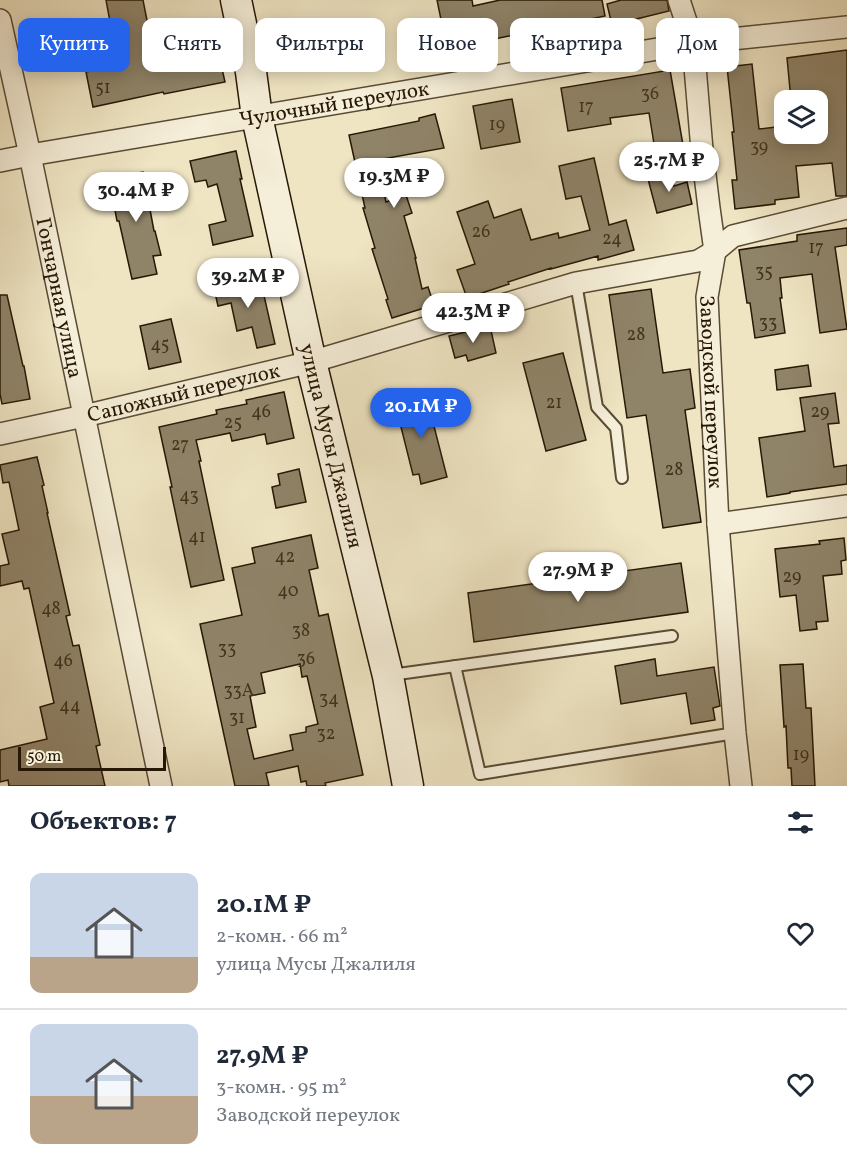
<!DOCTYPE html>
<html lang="ru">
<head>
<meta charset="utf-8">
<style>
  :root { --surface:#fff; --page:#f2f2f3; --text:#1f2937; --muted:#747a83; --line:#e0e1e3; --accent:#2563eb }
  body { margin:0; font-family:Vollkorn,serif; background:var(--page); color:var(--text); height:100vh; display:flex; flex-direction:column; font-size:22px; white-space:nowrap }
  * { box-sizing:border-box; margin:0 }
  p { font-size:20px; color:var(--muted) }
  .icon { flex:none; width:33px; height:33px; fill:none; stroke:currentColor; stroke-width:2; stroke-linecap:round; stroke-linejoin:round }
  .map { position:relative; height:786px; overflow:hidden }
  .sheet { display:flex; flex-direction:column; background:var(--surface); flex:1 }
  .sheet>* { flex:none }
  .hud { position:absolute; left:18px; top:18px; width:812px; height:54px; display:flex; gap:12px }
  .controls { position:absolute; left:774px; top:90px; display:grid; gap:12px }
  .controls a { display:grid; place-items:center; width:54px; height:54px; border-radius:12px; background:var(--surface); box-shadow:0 3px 15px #0003; font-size:30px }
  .scale { position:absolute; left:18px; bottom:15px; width:148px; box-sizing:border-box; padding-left:6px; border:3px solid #271805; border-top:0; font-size:16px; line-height:21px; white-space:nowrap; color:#271805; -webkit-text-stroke:4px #f5eed8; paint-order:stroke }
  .price { position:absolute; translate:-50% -51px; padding:0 14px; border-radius:21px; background:#fff; color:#222; font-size:20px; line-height:39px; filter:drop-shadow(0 2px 3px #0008) }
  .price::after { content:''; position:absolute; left:50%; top:36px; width:18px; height:14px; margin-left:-9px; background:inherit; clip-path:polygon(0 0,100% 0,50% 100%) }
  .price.selected { background:var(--accent); color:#fff }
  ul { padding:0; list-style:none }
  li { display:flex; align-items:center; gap:18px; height:150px; padding:0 30px }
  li+li { border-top:2px solid var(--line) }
  li span { display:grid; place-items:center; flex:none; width:168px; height:120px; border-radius:12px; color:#555 }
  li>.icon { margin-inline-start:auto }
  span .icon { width:72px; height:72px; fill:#fffc; stroke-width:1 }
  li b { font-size:26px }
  h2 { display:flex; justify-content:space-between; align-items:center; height:72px; padding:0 30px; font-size:26px }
  .tag { padding:0 21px; border-radius:12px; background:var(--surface); box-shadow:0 3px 15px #0003; font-size:21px; line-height:54px }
  .tag.selected { background:var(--accent); color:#fff }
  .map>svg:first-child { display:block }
  .building { fill:#8f8368; stroke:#271805; stroke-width:1.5; fill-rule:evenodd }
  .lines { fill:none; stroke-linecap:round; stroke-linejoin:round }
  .lane-casing { stroke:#594b34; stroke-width:14 }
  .street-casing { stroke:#594b34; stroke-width:24 }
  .secondary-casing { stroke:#271805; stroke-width:33 }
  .lane { stroke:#f5eed8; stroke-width:10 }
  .street { stroke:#f5eed8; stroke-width:21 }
  .secondary { stroke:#f5eed8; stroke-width:30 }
  .labels { text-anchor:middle; stroke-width:6; stroke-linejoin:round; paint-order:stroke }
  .number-label { font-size:18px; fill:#41331e }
  .street-label { font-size:21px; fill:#271805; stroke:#f5eed8 }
</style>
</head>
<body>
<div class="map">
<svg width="847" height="786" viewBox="0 0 847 786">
  <rect width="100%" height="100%" fill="#efe5c3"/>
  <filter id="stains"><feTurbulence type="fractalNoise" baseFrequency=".00333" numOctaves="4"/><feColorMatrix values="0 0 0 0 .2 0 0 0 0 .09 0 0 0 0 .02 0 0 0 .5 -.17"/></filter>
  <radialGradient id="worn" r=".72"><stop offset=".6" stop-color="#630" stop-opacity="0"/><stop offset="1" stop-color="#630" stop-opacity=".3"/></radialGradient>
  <!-- building -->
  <g class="building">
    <path d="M106,0H143L154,56L179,51L180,59L218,51L225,82L164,94L163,92L93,107L86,72L118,65Z"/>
    <path d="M437,0H472L473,6L500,0H602L605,16L447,49Z"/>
    <path d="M621,0H667L669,11L612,25L607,4Z"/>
    <path d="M847,50V196H836L832,163L796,166L799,197L775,200V204L735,209L732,180H737L732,132H734L727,67L752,64L759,129L784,126V134H821L818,100H791L787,58Z"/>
    <path d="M670,70L683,145L655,150L649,113L610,118L611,124L568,131L561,88Z"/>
    <path d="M512,99L520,142L481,149L473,106Z"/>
    <path d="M435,114L444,148L377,160L386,202L406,195L412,213L404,216L416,258H415L422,289L428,287L434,305L392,318L386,300L388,299L372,249L375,248L363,208H365L349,135L419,121V118Z"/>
    <path d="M236,151L242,179H240L253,236L213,245L209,225L226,221L217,184L208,187L206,180L195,182L190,161Z"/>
    <path d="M594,158L609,225L626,220L634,250L598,260V256L551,269V268L508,282L509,284L467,298L457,270L475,264L457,212L488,201L494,218L521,209L531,240L558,233L559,238L590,230L581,196L566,199L559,166Z"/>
    <path d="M143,172L154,231H155L161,255L153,256L157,274L132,279L119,221H117L109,178Z"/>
    <path d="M671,173L674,186L687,182L692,204L657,213L648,179Z"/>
    <path d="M847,228V245L835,247L847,329L820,333L812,274L780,278L782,298H780L785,333L755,338L750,303H747L739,250L797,241V235Z"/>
    <path d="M260,278L275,344L257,348L252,327L237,331L231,303L218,306L214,288Z"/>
    <path d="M651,289L663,373L690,369L695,408L685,410L701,522L663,528L646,415L627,418L609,295Z"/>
    <path d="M0,295H7L23,366H24L30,399L2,404L0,394Z"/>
    <path d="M171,319L181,362L149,369L140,326Z"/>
    <path d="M490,326L496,353L468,361L466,355L455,358L449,336Z"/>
    <path d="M563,353L586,440L546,451L523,363Z"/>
    <path d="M808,365L811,386L777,390L775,370Z"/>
    <path d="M284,392L294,438L267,444L265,434L232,441L230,433L196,440L201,461H199L224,580L191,587L170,487H172L159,427L217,414L216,410L247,404L246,400Z"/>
    <path d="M835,393L839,423L828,424L834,467L847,465V484L790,492V493L767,497L759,438L805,431L800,398Z"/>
    <path d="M426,395L447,477L421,484L419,474L413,475L395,403Z"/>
    <path d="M37,457L44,485L42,486L48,513H47L70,615L66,616L73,646L79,645L100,745L96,746L105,786H9L8,780L0,782V750L47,739L40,707L54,703L29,588L24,589L22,581L0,586V566L9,564L2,534L19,530L9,482L3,483L0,465Z"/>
    <path d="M299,469L306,502L276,508L272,487L280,485L278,474Z"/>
    <path d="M311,535L318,568L309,570L319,616L328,614L363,775L325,783L326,786H307L306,781L301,782L298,766L266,773L269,786H235L200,624L242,615L232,568L255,563L252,548ZM300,664L302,677L307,676L318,724L306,727V732L290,735L293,750L254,759L247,729L256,727L250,696L265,693L261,673Z"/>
    <path d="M844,538L846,560L841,561L842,574L823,576L828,621L816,622L817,629L800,631L796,595L780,597L775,549L820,544L819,541Z"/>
    <path d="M681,563L688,612L474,642L468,593Z"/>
    <path d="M655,659L657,676L714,667L720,706L713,708L715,720L691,724L686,693L621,704L615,666Z"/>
    <path d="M803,664L806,708H811L815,786H792L791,768H788L786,726L784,727L780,665Z"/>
  </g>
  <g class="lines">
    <!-- lane casing -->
    <g class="lane-casing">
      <g id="lane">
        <path d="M576,283L597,407L616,428L622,478"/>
        <path d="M455,666L480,774L735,733"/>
        <path d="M391,675L672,636"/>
      </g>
    </g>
    <!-- street casing -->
    <g class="street-casing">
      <g id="street">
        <path id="s1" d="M679,0L693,43L702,150L709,208L715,251L707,297L718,524L735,733L741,786"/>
        <path id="s2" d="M0,20L30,155L161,786"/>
        <path id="s3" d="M0,161L30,155L693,43L847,27"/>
        <path id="s4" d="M0,434L84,416L311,362L576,283L698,261L715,251L733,236L847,208"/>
        <path d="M718,524L847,506"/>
      </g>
    </g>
    <!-- secondary casing -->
    <g class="secondary-casing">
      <g id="secondary">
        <path id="s5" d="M236,0L251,72L257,117L311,362L388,676L408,786"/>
      </g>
    </g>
    <!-- lane -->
    <use href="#lane" class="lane"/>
    <!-- street -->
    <use href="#street" class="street"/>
    <!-- secondary -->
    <use href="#secondary" class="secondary"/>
  </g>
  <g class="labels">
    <!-- number labels -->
    <g class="number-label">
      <text x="103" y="93">51</text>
      <text x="650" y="99">36</text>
      <text x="586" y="112">17</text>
      <text x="497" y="130">19</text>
      <text x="759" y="152">39</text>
      <text x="481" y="237">26</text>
      <text x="612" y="244">24</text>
      <text x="816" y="253">17</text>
      <text x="764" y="277">35</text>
      <text x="768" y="328">33</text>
      <text x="636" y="340">28</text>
      <text x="160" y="350">45</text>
      <text x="554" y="408">21</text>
      <text x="261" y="417">46</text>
      <text x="820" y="417">29</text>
      <text x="233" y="428">25</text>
      <text x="180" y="450">27</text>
      <text x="674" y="475">28</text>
      <text x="189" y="501">43</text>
      <text x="197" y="542">41</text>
      <text x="285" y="562">42</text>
      <text x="792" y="582">29</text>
      <text x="288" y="596">40</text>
      <text x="51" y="614">48</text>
      <text x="301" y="636">38</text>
      <text x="227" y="654">33</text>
      <text x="306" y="664">36</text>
      <text x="63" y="666">46</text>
      <text x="239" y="696">33А</text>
      <text x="329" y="704">34</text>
      <text x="70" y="711">44</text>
      <text x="237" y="723">31</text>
      <text x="326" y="739">32</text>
      <text x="801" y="760">19</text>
    </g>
    <!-- street labels -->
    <g class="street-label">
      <text dy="7" stroke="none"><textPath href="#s3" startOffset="339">Чулочный переулок</textPath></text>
      <text dy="7" stroke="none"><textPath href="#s2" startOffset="284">Гончарная улица</textPath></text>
      <text dy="7" stroke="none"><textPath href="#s4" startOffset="188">Сапожный переулок</textPath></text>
      <text dy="7" stroke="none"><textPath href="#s1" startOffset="396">Заводской переулок</textPath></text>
      <text dy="7" stroke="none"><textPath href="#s5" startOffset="456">улица Мусы Джалиля</textPath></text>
    </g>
  </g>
  <rect width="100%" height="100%" filter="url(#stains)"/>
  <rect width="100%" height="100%" fill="url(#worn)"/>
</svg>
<div class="controls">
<a><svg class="icon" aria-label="layers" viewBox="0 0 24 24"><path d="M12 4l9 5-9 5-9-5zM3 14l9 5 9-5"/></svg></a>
</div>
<div class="scale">50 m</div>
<b class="price" style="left:669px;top:193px">25.7M ₽</b>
<b class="price" style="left:394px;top:209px">19.3M ₽</b>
<b class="price" style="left:136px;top:223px">30.4M ₽</b>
<b class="price" style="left:248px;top:309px">39.2M ₽</b>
<b class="price" style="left:473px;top:344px">42.3M ₽</b>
<b class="price selected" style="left:421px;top:439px">20.1M ₽</b>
<b class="price" style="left:578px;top:603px">27.9M ₽</b>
<div class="hud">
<a class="tag selected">Купить</a>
<a class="tag">Снять</a>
<a class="tag">Фильтры</a>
<a class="tag">Новое</a>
<a class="tag">Квартира</a>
<a class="tag">Дом</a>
</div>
</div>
<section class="sheet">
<h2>Объектов: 7<svg class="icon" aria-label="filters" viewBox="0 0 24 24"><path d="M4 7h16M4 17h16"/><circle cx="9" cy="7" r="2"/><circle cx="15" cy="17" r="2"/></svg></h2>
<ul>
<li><span style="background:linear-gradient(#c9d6e8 70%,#b9a48a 0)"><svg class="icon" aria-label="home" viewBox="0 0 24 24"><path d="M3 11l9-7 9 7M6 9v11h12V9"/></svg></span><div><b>20.1M ₽</b><p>2-комн. · 66 m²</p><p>улица Мусы Джалиля</p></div><svg class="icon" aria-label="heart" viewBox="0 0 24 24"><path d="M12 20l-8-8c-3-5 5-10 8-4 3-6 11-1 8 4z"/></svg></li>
<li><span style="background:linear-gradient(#c9d6e8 60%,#b9a48a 0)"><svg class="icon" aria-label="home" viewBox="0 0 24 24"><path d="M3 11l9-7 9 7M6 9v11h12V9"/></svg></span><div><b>27.9M ₽</b><p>3-комн. · 95 m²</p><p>Заводской переулок</p></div><svg class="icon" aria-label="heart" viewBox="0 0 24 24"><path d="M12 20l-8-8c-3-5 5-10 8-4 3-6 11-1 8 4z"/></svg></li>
</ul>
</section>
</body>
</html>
